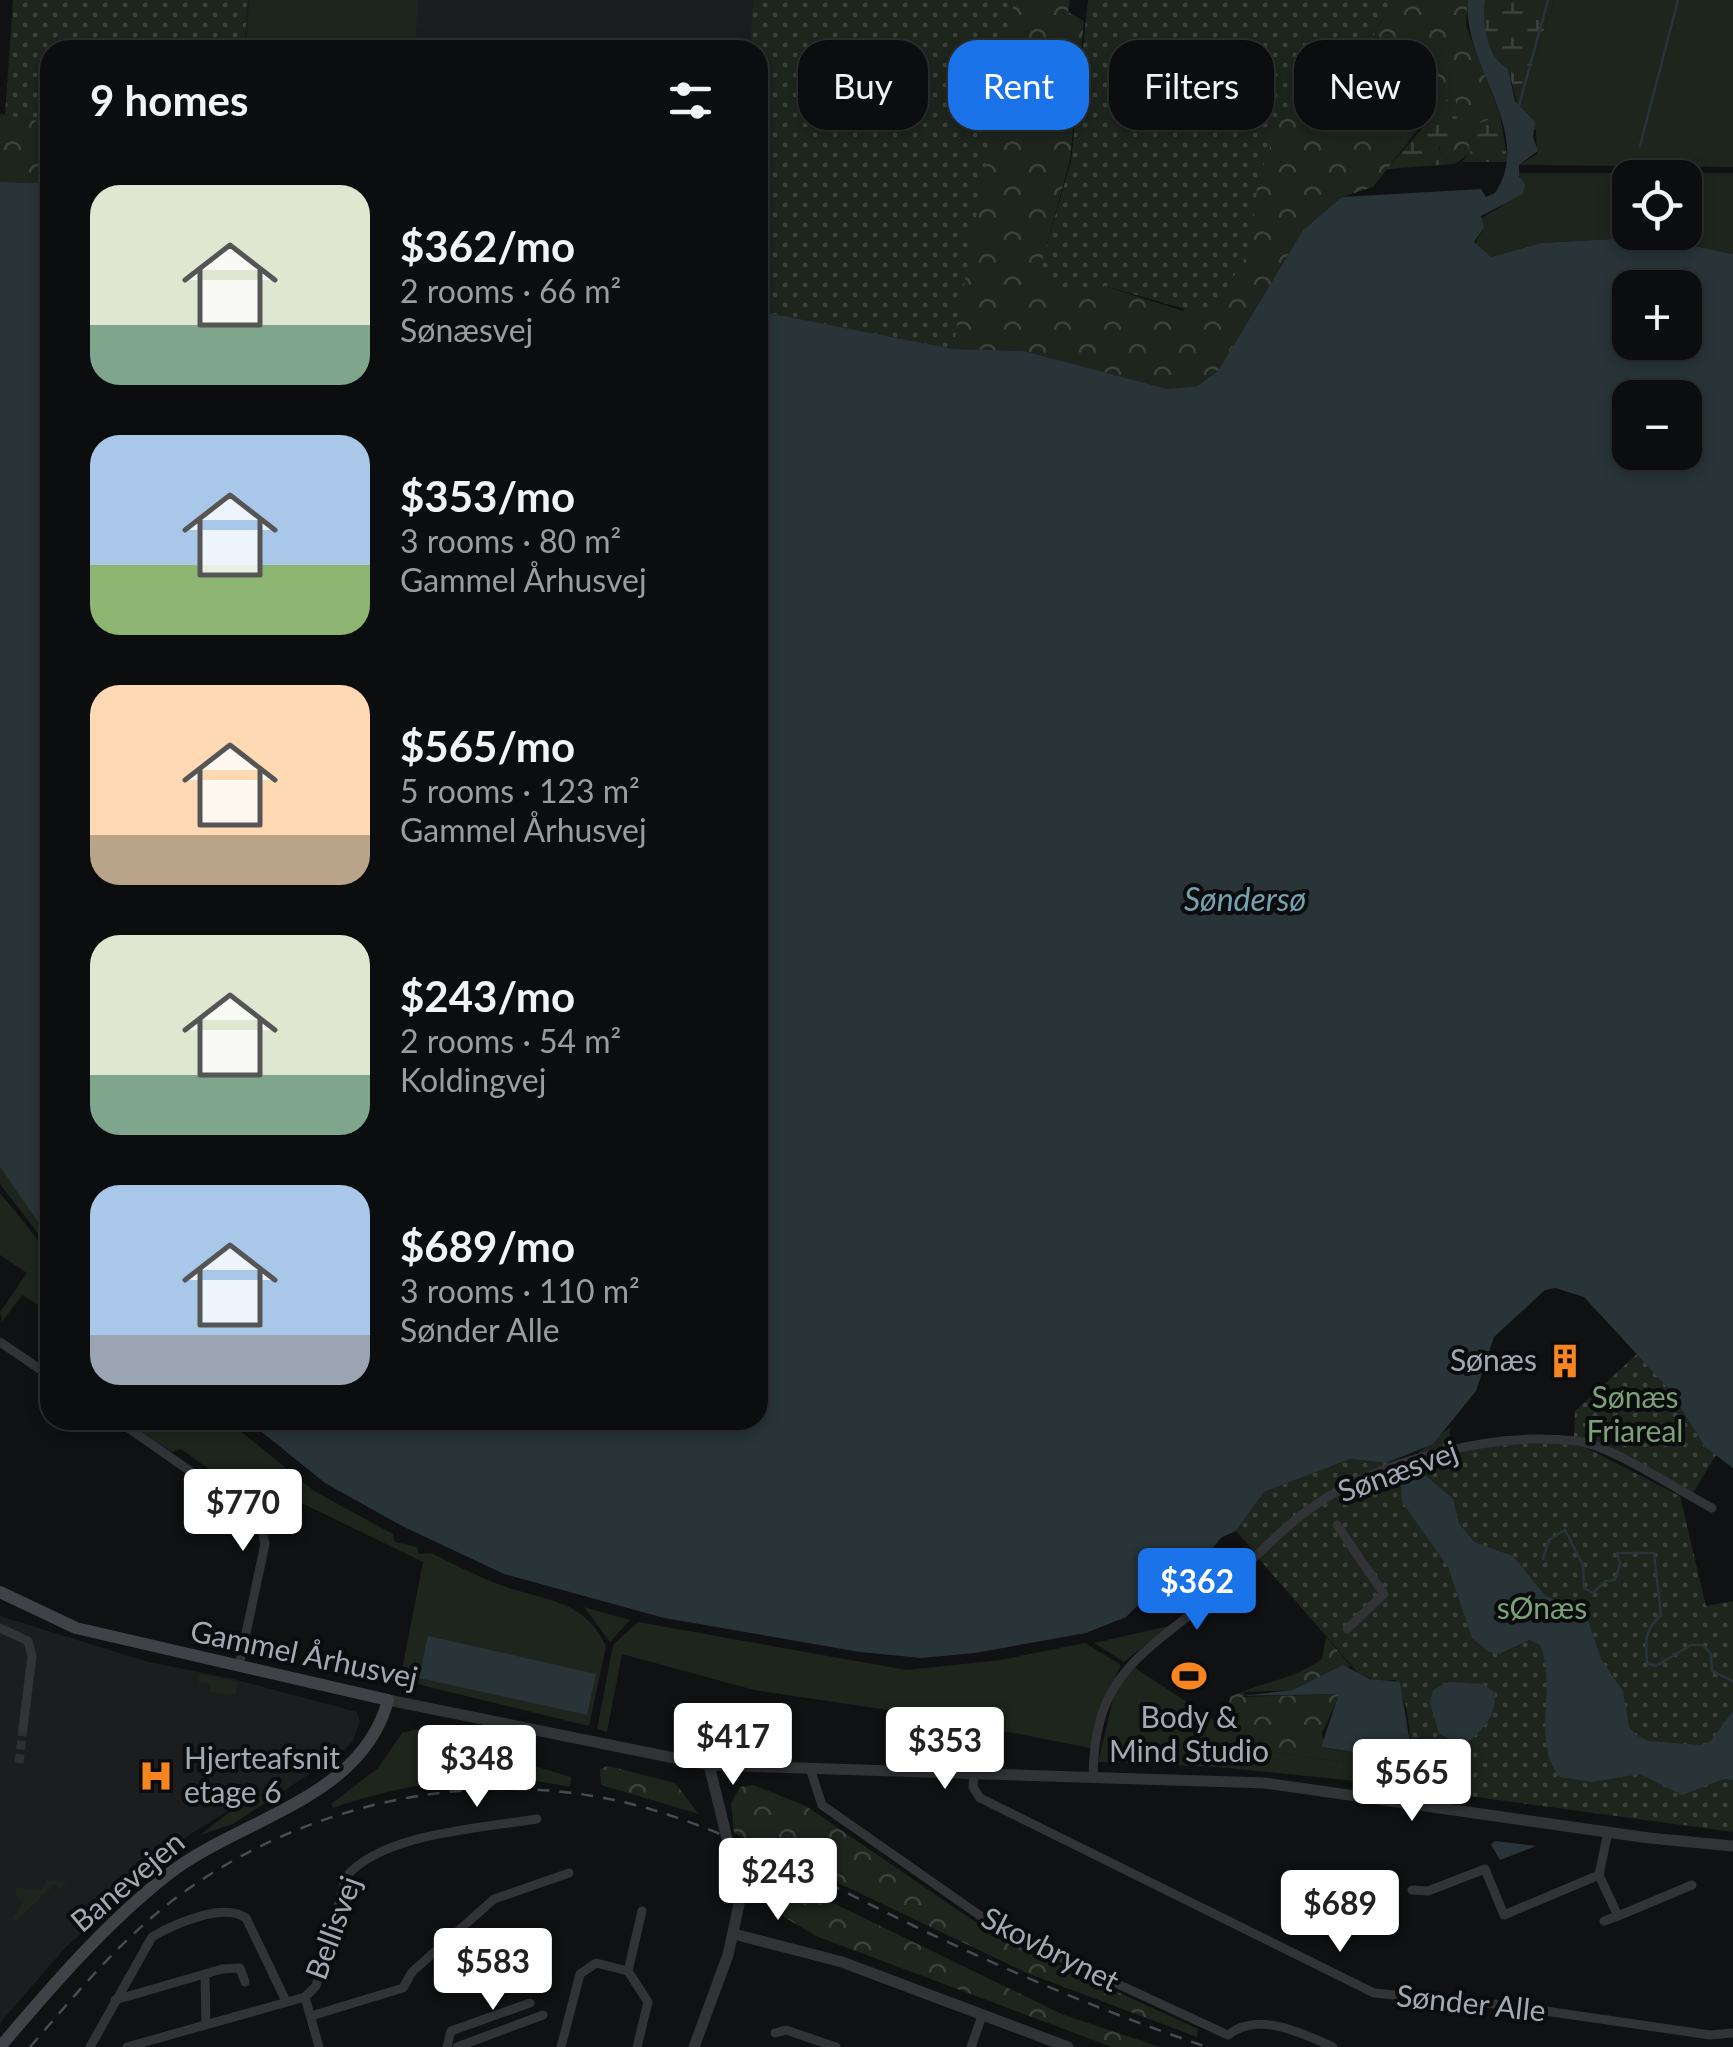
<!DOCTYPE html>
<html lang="en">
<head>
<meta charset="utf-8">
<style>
  :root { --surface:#0c0d0e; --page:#1a1b1c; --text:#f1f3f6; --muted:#9a9c9e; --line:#2c2d2e; --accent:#1a73e8 }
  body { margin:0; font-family:Lato,sans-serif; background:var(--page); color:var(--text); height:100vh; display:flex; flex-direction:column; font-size:38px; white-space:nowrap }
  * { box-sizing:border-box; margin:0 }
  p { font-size:32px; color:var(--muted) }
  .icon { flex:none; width:55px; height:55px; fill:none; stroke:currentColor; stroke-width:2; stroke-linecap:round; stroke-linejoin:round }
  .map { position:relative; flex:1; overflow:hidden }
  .panel { position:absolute; left:40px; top:40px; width:728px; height:1390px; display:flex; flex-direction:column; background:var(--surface); border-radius:30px; box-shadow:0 5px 15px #0003,0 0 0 2px var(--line) }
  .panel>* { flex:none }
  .hud { position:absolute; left:798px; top:40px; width:785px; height:90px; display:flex; gap:20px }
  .tools { position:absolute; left:1612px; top:160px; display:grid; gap:20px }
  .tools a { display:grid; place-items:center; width:90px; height:90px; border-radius:20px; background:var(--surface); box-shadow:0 5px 15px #0003,0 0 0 2px var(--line); font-size:50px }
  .price { position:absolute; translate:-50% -85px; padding:0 22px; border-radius:10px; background:#fff; color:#222; font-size:32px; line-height:65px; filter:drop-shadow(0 2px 5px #0008) }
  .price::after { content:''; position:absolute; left:50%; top:60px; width:30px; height:22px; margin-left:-15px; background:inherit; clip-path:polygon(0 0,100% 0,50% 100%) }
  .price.current { background:var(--accent); color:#fff }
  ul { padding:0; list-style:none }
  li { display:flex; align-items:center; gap:30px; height:250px; padding:0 50px }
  li span { display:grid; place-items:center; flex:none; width:280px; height:200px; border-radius:30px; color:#555 }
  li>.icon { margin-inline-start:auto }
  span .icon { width:120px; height:120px; fill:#fffc; stroke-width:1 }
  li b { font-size:42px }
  h2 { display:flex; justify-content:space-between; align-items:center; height:120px; padding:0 50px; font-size:42px }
  .chip { padding:0 35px; border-radius:30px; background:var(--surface); box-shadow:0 5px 15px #0003,0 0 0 2px var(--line); font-size:35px; line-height:90px }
  .chip.current { background:var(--accent); color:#fff }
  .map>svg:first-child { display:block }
  .built { fill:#1c1d1f }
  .grass { fill:#1d251d; fill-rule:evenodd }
  .forest { fill:url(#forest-crowns) }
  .wetland { fill:url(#wetland-marsh) }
  .park { fill:url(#park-dots) }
  .water { fill:#283438; fill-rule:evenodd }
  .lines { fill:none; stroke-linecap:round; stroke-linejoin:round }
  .stream { stroke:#283438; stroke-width:2.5 }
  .minor-tunnel { stroke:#2d3032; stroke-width:9; stroke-dasharray:9 4.5; stroke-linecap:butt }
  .minor { stroke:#313337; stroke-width:9 }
  .tertiary { stroke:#313337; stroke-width:11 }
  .secondary { stroke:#3f4347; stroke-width:12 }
  .rail { stroke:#484c50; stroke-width:2.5; stroke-dasharray:12 10; stroke-linecap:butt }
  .labels { text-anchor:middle; stroke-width:8; stroke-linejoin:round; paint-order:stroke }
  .poi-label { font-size:30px; fill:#a1aab3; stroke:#0b0c0d; text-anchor:end }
  .park-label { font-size:30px; fill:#7ca077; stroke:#0b0c0d }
  .street-label { font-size:30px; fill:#a1aab3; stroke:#0b0c0d }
  .water-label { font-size:32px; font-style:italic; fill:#75a1b1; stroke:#0b0c0d }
</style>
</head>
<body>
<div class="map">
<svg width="1733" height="2047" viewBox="0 0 1733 2047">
  <defs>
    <pattern id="forest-crowns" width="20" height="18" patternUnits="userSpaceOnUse" patternTransform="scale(2.5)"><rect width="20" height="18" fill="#1d251d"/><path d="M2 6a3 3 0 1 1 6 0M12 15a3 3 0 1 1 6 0" fill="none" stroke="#3b423b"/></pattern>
    <pattern id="wetland-marsh" width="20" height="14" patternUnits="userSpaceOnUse" patternTransform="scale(2.5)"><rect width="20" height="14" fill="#1d251d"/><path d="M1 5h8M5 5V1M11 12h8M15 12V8" fill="none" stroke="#3b423b"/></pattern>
    <pattern id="park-dots" width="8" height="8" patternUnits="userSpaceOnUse" patternTransform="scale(2.5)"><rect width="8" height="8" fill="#1d251d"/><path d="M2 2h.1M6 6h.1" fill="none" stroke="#3b423b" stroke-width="1.8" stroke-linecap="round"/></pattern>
  </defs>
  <rect width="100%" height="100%" fill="#101112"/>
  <!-- built -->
  <g class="built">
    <path d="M247,0H753L750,50H245Z"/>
    <path d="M0,1616L145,1661L233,1679L357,1712L360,1721L353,1741L340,1754L291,1786L241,1803L189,1835L65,1948L0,2023Z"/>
  </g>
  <!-- grass -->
  <g class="grass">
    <path d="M249,0H418L415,50H246Z"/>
    <path d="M1554,0H1733V167L1519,165L1537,154L1536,131L1518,106Z"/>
    <path d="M1518,173H1733V254L1650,237L1541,243L1491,257L1474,245L1484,228L1480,219L1503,205L1522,180ZM1630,178H1685V232H1630Z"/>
    <path d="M0,1167L50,1240V1249L0,1184Z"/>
    <path d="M0,1193C23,1223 73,1268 45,1309L22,1295L2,1322L0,1312L27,1273L0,1255Z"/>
    <path d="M161,1420H227L314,1491L393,1534L395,1542L417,1547L419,1554L431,1553C452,1563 473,1574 495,1583C540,1601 583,1596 606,1646L589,1726L400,1680L423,1562L279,1492L264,1509L181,1449L172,1452L143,1433L147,1426L154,1430Z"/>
    <path d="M584,1607L630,1620L610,1642Z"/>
    <path d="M638,1622L907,1670L1000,1660L1085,1643L1121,1665L1107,1693L1090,1748L921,1715L754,1690L622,1654L607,1732L597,1729L613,1645Z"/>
    <path d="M1169,1626L1124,1662L1094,1643Z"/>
    <path d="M1131,1665L1226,1728L1272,1752L1388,1769L1375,1783L1217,1767L1098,1762L1115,1691Z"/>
    <path d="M199,1674L238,1682L236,1695L210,1692V1684L199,1683Z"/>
    <path d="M421,1728L452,1734V1758L473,1763L528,1764L571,1777L570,1787C492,1769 408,1782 333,1808L331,1804L378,1768L402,1733Z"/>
    <path d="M291,1786L233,1824L200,1835L241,1803Z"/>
    <path d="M46,1880L67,1882L60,1889L55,1884L16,1921L12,1918L23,1902L15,1895L17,1887L42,1891Z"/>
  </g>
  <!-- forest -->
  <g class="forest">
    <path d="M753,0H1070L1068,12L1084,21L1070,160L1043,258L1104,286L1183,311L1262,131L1352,74L1393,0H1468L1466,26L1500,115C1477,124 1467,127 1470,153L1455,164L1441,155L1433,110L1373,187L1342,197L1303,230L1218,371L1197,386L1168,389L1024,351L953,349L758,311V50H750Z"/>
    <path d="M0,114L50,123V183L0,182Z"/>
    <path d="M1326,1637L1351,1666L1294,1690L1245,1692L1243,1697L1340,1694L1322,1733L1324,1748L1351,1752L1410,1743L1409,1728L1412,1746L1388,1769L1272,1752L1226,1728L1230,1697C1263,1681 1291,1681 1322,1659Z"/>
    <path d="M608,1766L675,1783L699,1814L601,1785L600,1769Z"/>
    <path d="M753,1785L806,1806L996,1936L1198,2029L1197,2037L1027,1973L734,1833L731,1803L740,1787Z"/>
    <path d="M763,1869L1064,2015L1160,2047H1112L816,1936L784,1917L755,1876Z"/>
  </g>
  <!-- wetland -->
  <g class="wetland">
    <path d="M1485,0H1554L1518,106L1508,69C1486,56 1481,23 1485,0Z"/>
    <path d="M1449,97L1456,101L1457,130L1439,148L1441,155L1455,164L1387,169Z"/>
    <path d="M1500,115L1508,162H1462L1470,153C1467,126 1477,124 1500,115Z"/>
  </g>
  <!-- park -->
  <g class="park">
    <path d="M13,0H247L245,50H50V123L5,115Z"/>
    <path d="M753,0H1014L953,349L758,311V50H750Z"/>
    <path d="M1088,0H1393L1352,74L1268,129L1270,150L1258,178L1250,250L1209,316L1105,286L1087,295L1043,282V258L1071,161Z"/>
    <path d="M1639,1352L1673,1395L1705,1447L1716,1455L1693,1493L1574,1437L1575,1411Z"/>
    <path d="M1450,1427V1447L1338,1487L1254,1551L1236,1531L1264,1492L1350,1459L1386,1463L1417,1454Z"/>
    <path d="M1510,1443H1577L1680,1496L1706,1606L1733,1601V1832L1375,1783L1412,1746L1406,1706L1395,1680L1379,1681L1359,1674L1259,1559C1317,1485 1422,1456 1510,1443Z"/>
  </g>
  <!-- water -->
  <g class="water">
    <path d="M1468,0H1485C1482,23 1486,56 1508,69L1515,101L1535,122L1533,137L1538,151L1519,165V176L1525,184L1523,194L1481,216L1484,228L1474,242L1491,257L1541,243L1650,237L1733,254V1468L1705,1447L1669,1389L1584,1297L1555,1288L1545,1290L1494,1337L1476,1391L1433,1444L1386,1463L1350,1459L1264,1492L1236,1531L1222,1537L1211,1550L1183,1561L1126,1617L1086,1633L975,1653L921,1658L860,1652L664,1618L504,1574L402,1526L325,1483L247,1420H758V311L953,349L1024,351L1168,389L1197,386L1218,371L1303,230L1342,197L1481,189L1486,197L1495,193C1536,132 1461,65 1468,0ZM1630,288H1685V342H1630ZM1630,398H1685V452H1630Z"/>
    <path d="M0,182L50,183V1240L0,1167Z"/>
    <path d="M1418,1469L1453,1499L1459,1523L1474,1542L1513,1556L1545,1595L1587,1618L1602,1661L1623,1691L1629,1727L1636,1735L1648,1741L1701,1745L1710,1742L1733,1711V1780L1724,1779L1682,1795L1640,1774L1592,1782L1560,1777C1530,1743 1558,1689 1540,1645L1529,1640L1499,1654L1489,1652L1472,1638L1448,1567L1402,1502L1400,1474Z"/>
    <path d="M428,1636L596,1674L587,1715L419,1678Z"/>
    <path d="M1343,1665L1370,1679L1400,1682L1410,1743L1404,1753L1378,1756L1321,1747L1339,1694L1240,1696L1293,1690Z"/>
    <path d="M1449,1682L1483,1684L1495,1693C1496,1715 1486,1725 1471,1740L1456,1742L1439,1734L1430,1703L1433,1690Z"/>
    <path d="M1495,1841L1536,1846L1500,1860L1491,1845Z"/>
  </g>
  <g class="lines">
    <!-- stream -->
    <g class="stream">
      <path d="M1518,109L1548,0"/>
      <path d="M1640,146L1678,0"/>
      <path d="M1543,1559L1549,1540L1565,1530L1583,1565L1584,1588L1593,1593L1605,1581L1615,1580L1620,1564L1617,1553H1654L1661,1615C1643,1633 1646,1639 1647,1663L1656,1666L1691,1645H1703L1711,1654L1712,1671L1733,1681"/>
    </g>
    <!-- minor-tunnel -->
    <path class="minor-tunnel" d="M19,1763L23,1728"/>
    <!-- minor -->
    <g class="minor">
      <path d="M0,1342L50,1376"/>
      <path d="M117,1420L260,1520L265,1544L239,1666"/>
      <path d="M1337,1525L1384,1594L1347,1629"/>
      <path d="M0,1628L28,1641L32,1656L23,1728"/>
      <path d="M810,1768L822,1805L999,1929L1228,2035C1258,2011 1302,2033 1333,2047"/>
      <path d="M974,1772L973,1787L980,1798L1374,1993L1504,2005L1710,2035L1733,2033"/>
      <path d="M1093,1777C1094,1678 1138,1657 1206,1602C1242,1573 1271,1537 1308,1510C1375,1461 1493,1431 1576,1441C1609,1444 1680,1491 1712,1508"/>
      <path d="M1412,1890L1428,1891L1485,1869L1504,1915L1599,1875"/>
      <path d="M1618,1916L1692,1885"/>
      <path d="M1604,1921L1618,1916L1599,1875L1608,1832"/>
      <path d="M205,1974L206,2024"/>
      <path d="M305,1997L316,1986L346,1877C382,1833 483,1828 537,1819"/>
      <path d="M305,1997L319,2047"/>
      <path d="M115,2000L222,1969L240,1968L245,1982"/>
      <path d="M311,2016L403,1988L412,1972L494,1899L569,1873"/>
      <path d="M775,2033L786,2030L836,2047"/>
      <path d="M90,2047L152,1937C174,1924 224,1902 246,1918L286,2001"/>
      <path d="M127,2047L305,1997"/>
      <path d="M447,2047L451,2031L530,2003"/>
      <path d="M457,2047L543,2015"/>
      <path d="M561,2047L580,1974L596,1963L628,1971"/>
      <path d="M637,2047L648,2002L628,1971L642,1911"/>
      <path d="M971,2047L982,2016"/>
    </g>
    <!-- tertiary -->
    <g class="tertiary">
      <path d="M388,1700L709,1765L1265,1783L1649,1838L1733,1846"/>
      <path d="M734,1934L842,1962L1068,2047"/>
      <path d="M694,2047L728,1955L741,1895L709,1765"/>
    </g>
    <!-- secondary -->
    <path class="secondary" d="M0,1592L76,1628L388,1700C362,1800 239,1818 166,1876C104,1925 51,1987 0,2047"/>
    <!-- rail -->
    <path class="rail" d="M30,2047C78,1992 124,1935 184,1892C320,1794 506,1761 666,1814C752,1842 833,1887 914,1926C1010,1972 1106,2013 1207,2047"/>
  </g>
  <!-- icons -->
  <defs>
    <g id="building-bare" transform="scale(2.7)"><path d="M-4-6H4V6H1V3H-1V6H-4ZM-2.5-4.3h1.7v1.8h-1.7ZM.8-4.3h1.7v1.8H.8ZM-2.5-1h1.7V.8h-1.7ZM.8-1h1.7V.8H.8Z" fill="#f98521" stroke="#0b0c0d" stroke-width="2.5" paint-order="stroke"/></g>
    <g id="stadium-bare" transform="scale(2.7)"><path d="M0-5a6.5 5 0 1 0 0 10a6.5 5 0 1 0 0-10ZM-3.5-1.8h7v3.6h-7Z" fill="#f98521" stroke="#0b0c0d" stroke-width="2.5" paint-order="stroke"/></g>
    <g id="hospital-bare" transform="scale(2.7)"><path d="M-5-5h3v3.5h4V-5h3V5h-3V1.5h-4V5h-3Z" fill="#f98521" stroke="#0b0c0d" stroke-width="2.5" paint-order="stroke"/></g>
  </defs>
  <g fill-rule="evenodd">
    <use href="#building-bare" x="1565" y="1361"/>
    <use href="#stadium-bare" x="1189" y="1676"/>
    <use href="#hospital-bare" x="156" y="1776"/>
  </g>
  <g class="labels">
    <!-- poi labels -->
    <g class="poi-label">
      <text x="1537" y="1371">Sønæs</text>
      <text x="1189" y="1728" text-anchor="middle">Body &amp;<tspan x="1189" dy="34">Mind Studio</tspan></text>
      <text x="184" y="1769" text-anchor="start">Hjerteafsnit<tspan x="184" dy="34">etage 6</tspan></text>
    </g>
    <!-- park labels -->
    <g class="park-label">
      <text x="1635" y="1408">Sønæs<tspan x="1635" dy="34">Friareal</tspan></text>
      <text x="1542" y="1619">sØnæs</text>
    </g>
    <!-- street labels -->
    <g class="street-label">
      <text transform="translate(1398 1472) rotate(-20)" y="10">Sønæsvej</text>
      <text transform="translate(304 1655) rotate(12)" y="10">Gammel Århusvej</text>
      <text transform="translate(128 1882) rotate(-40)" y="10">Banevejen</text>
      <text transform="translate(334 1928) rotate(-70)" y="10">Bellisvej</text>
      <text transform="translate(1050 1950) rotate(27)" y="10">Skovbrynet</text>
      <text transform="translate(1471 2004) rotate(6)" y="10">Sønder Alle</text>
    </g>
    <!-- water labels -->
    <g class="water-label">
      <text x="1245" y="911">Søndersø</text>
    </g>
  </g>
</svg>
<div class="tools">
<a><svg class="icon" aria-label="locate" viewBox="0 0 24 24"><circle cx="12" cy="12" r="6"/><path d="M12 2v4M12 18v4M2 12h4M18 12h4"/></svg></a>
<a>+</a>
<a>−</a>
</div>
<b class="price" style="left:243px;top:1554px">$770</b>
<b class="price current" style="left:1197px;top:1633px">$362</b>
<b class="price" style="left:733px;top:1788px">$417</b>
<b class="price" style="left:945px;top:1792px">$353</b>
<b class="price" style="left:477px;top:1810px">$348</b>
<b class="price" style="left:1412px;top:1824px">$565</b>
<b class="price" style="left:778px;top:1923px">$243</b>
<b class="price" style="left:1340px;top:1955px">$689</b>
<b class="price" style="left:493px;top:2013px">$583</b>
<div class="hud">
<a class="chip">Buy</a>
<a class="chip current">Rent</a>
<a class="chip">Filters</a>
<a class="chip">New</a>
</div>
<section class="panel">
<h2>9 homes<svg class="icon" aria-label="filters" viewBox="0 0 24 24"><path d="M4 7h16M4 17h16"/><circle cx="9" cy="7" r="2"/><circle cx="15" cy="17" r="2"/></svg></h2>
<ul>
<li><span style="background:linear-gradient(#dfe7d0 70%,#7fa58c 0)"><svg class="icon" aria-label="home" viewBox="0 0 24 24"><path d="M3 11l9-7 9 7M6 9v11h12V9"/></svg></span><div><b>$362/mo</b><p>2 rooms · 66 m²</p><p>Sønæsvej</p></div></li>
<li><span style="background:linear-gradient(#a9c7e8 65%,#8fb573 0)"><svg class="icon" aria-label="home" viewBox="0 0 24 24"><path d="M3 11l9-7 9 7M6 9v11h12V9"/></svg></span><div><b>$353/mo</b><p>3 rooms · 80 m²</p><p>Gammel Århusvej</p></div></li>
<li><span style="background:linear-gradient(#ffd9b3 75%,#b9a48a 0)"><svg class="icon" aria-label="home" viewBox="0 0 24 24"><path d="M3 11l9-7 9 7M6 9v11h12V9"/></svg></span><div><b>$565/mo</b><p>5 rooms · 123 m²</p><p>Gammel Århusvej</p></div></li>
<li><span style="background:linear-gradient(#dfe7d0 70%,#7fa58c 0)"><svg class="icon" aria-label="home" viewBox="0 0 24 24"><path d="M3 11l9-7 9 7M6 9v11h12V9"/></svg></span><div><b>$243/mo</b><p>2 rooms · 54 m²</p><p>Koldingvej</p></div></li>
<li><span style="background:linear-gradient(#a9c7e8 75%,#9aa5b1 0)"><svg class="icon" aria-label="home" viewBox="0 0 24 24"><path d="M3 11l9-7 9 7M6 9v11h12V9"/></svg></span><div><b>$689/mo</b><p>3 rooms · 110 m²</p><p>Sønder Alle</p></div></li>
</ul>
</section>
</div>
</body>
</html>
